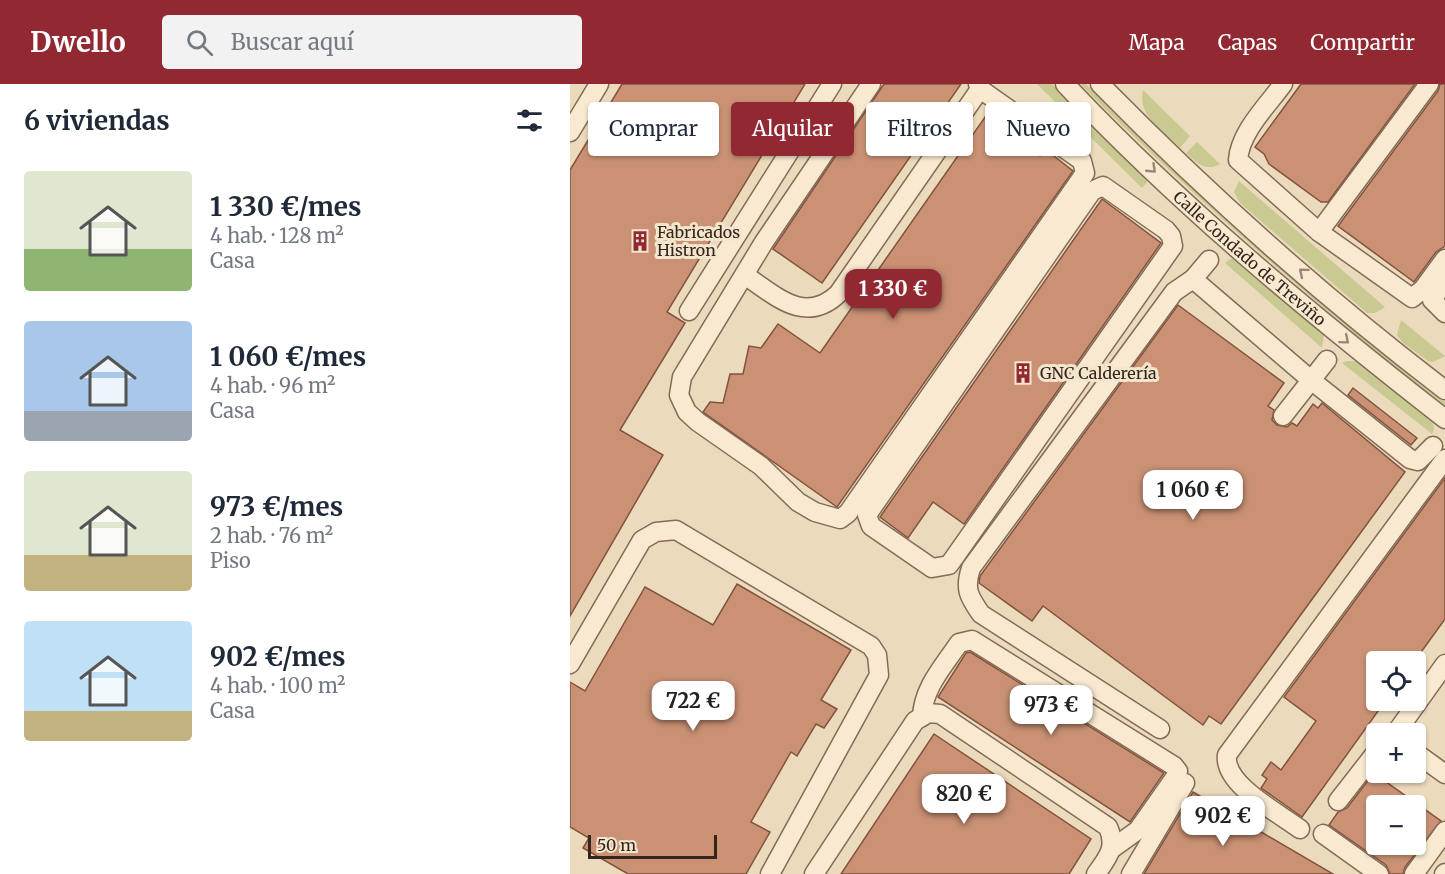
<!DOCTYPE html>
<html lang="es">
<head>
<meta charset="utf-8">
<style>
  :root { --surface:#fff; --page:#f2f2f3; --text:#1f2937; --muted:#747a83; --accent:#912832 }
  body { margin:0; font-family:Merriweather,serif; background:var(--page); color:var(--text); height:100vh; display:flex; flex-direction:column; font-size:22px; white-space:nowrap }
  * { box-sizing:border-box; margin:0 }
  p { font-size:20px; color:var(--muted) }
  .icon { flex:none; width:33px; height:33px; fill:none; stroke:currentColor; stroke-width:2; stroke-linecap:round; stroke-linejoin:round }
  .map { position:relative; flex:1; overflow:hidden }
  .side { display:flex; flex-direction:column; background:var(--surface); width:570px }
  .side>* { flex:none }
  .banner { position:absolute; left:18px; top:18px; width:570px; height:54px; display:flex; gap:12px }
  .controls { position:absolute; left:796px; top:567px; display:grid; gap:12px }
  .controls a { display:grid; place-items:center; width:60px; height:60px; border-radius:6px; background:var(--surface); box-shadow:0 2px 4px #0004; font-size:30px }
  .scale { position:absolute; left:18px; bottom:15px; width:129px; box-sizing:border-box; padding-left:6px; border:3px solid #33251b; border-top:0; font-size:16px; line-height:21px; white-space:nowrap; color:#33251b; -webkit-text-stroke:4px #f4e5cd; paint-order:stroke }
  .price { position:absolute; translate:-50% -51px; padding:0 14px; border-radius:12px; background:#fff; color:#222; font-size:20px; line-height:39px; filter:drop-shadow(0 2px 3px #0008) }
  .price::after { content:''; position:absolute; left:50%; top:36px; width:18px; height:14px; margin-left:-9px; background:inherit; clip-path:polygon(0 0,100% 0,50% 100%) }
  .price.on { background:var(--accent); color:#fff }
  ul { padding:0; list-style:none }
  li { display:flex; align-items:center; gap:18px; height:150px; padding:0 24px }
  li span { display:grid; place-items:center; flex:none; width:168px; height:120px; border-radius:6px; color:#555 }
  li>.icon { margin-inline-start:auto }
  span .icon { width:72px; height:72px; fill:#fffc; stroke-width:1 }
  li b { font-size:26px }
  h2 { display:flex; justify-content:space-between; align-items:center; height:72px; padding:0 24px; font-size:26px }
  .tag { padding:0 21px; border-radius:6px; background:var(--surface); box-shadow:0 2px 4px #0004; font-size:21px; line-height:54px }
  .tag.on { background:var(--accent); color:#fff }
  header { display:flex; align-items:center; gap:36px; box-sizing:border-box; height:84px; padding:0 30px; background:var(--accent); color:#fff }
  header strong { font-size:28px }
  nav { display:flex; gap:33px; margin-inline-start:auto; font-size:21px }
  .search { width:420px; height:54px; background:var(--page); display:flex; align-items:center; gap:15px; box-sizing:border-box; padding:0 21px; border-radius:6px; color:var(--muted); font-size:22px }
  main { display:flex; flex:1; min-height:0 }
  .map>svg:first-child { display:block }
  .green { fill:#c8ca92 }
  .building { fill:#ca9174; stroke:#82533d; stroke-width:1.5; fill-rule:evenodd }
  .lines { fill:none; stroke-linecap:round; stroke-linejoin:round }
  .minor-casing { stroke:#846b57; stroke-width:21 }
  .minor { stroke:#f8e9d0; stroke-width:18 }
  .oneway { stroke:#968776 }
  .labels { text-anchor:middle; stroke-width:6; stroke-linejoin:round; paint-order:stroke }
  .poi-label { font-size:16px; fill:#33251b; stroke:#f4e5cd; text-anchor:start }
  .street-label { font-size:16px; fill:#33251b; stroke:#f4e5cd }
</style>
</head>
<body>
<header>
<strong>Dwello</strong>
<div class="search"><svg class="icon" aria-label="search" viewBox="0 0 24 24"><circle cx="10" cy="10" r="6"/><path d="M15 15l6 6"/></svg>Buscar aquí</div>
<nav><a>Mapa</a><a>Capas</a><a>Compartir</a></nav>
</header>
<main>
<section class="side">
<h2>6 viviendas<svg class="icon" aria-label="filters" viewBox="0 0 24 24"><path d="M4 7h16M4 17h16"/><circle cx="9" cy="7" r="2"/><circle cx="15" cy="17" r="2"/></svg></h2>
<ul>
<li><span style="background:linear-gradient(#dfe7d0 65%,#8fb573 0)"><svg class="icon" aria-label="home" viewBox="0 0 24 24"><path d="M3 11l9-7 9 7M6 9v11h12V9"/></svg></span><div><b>1 330 €/mes</b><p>4 hab. · 128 m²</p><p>Casa</p></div></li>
<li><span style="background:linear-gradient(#a9c7e8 75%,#9aa5b1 0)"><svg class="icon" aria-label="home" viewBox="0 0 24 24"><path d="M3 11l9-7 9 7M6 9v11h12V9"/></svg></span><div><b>1 060 €/mes</b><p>4 hab. · 96 m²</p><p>Casa</p></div></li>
<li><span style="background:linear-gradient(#dfe7d0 70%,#c2b280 0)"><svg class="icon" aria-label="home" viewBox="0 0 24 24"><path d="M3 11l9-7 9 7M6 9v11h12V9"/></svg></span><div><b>973 €/mes</b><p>2 hab. · 76 m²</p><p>Piso</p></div></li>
<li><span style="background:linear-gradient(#bfe0f5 75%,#c2b280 0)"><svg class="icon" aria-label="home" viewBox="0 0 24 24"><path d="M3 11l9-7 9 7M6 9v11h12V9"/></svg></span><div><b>902 €/mes</b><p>4 hab. · 100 m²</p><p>Casa</p></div></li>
</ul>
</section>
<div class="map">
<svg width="875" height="790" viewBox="0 0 875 790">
  <rect width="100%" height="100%" fill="#ecdabd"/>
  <!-- green -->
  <g class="green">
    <path d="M467,0H482L579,96L572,104Z"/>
    <path d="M510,0H516C628,114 749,219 875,318V323C747,222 626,115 510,0Z"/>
    <path d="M573,6L620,52L610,64C593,47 567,32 573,6Z"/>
    <path d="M627,58L650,80C635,88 627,79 616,69Z"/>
    <path d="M669,97L815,223L805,229H797L670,119L664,108Z"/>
    <path d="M660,175H665L754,251L752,264L655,179Z"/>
    <path d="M831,236L875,272L863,278L858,277L833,259L827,251Z"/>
    <path d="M777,277H785L863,339L864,346L862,350L772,279Z"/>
  </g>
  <!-- building -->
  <g class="building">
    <path d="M52,0H235L97,228L115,239L50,346L93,371L0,532V86Z"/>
    <path d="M314,0H391L252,199L203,165Z"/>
    <path d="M731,0H845L758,118H751L699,80L694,70L685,63Z"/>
    <path d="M870,0H875V162L866,168L844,198L768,142L868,7Z"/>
    <path d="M420,26L451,48L446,55L470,72L475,65L503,87L267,423L133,328L140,318L153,319L160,290H173L179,262L191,264L208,240L250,269Z"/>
    <path d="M532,115L591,159L394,440L363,418L338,454L310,433Z"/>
    <path d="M608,221L714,299L698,322L704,326L702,336L707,341L717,343L722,339L727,342L743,320L748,324L752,319L835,388L651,640L639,632L633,641L473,522L462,537L409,499L410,492Z"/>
    <path d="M783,304L847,354L841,361L778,311Z"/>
    <path d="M875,394V535L844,578H807V616H816L732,733L691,704L697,695L692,691L701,678L711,686L746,637L714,613Z"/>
    <path d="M167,500L281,566L251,616L267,625L254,644L246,640L227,672L221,668L181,738L200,748L176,790H58L13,764L19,754L0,743V598L15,607L75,503L143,541Z"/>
    <path d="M400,568L594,689L560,738L368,613L396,569Z"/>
    <path d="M364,650L521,755L499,790H271Z"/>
    <path d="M807,685V688H813L815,697L871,737L835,783L833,790H820L816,781L759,741L768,728L777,724ZM807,722H846V760H807Z"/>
    <path d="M623,708L763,790H574Z"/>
  </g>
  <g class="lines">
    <!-- minor casing -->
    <g class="minor-casing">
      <g id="minor">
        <path d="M301,0L194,158L112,293L109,311L117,328L128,338L191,382L228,418L245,428L270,435L278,429L515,89L512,77L410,5L408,0"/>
        <path id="s1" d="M495,0C611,123 742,231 875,335"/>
        <path d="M530,0C637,109 753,213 875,306"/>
        <path d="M713,0C697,22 670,48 668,76L749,148"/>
        <path d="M859,0L749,148L842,214L853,205L875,175"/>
        <path d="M0,48L29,0"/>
        <path d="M533,102L596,146L601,152L603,162L379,481L362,484L301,442L297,431L522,107Z"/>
        <path d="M639,176L623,195L741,296L840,375L848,377L863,362"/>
        <path d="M176,192C206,212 235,241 268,210L410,5"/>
        <path d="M875,197L862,216L875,229"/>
        <path d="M119,227L262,0"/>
        <path d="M713,332L757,276"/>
        <path d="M0,580L72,456L86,448L106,446L301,562L307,571L309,591L200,790"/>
        <path d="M352,633C353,604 373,583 389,559L402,556L604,682L608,687L606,692L568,746L543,764"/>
        <path d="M590,645L411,530C399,513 394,505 401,484L604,208L623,195"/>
        <path d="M825,650L875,580"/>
        <path d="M846,669L875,690"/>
        <path d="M768,717L807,667"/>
        <path d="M730,745C707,728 653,700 657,671L875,375"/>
        <path d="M753,750L809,790"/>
        <path d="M244,790L345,637L358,629L370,630L538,743C547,763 538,773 526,790"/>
        <path d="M561,790L615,699"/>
        <path d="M844,790L875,747"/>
        <path d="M874,790L875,789"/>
      </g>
    </g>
    <!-- minor -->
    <use href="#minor" class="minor"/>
  </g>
  <!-- one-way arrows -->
  <defs><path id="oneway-chevron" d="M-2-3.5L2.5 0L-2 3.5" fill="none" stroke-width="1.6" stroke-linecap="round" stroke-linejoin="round" transform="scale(1.5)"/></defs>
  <g class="oneway">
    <use href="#oneway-chevron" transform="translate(582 85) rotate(44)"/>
    <use href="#oneway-chevron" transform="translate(733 188) rotate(-140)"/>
    <use href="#oneway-chevron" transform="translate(775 256) rotate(40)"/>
  </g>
  <!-- icons -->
  <defs>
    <g id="building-bare" transform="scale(1.62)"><path d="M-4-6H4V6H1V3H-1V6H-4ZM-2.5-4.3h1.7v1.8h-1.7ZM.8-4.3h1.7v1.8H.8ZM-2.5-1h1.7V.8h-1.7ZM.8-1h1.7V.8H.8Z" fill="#912832" stroke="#f4e5cd" stroke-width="2.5" paint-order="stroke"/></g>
  </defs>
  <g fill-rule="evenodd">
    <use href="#building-bare" x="70" y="157"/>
    <use href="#building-bare" x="453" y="289"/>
  </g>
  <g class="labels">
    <!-- poi labels -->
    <g class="poi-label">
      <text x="87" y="154">Fabricados<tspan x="87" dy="18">Histron</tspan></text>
      <text x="470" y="295">GNC Calderería</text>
    </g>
    <!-- street labels -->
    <g class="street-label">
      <text dy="6" stroke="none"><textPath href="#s1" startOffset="254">Calle Condado de Treviño</textPath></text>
    </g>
  </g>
</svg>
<div class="controls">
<a><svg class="icon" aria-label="locate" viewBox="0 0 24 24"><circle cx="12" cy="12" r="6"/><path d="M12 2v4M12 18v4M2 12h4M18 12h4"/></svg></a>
<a>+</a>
<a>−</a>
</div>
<div class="scale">50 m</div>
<b class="price on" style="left:323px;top:236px">1 330 €</b>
<b class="price" style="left:623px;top:437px">1 060 €</b>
<b class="price" style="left:123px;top:648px">722 €</b>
<b class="price" style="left:481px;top:652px">973 €</b>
<b class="price" style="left:394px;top:741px">820 €</b>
<b class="price" style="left:653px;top:763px">902 €</b>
<div class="banner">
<a class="tag">Comprar</a>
<a class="tag on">Alquilar</a>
<a class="tag">Filtros</a>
<a class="tag">Nuevo</a>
</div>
</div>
</main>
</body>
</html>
